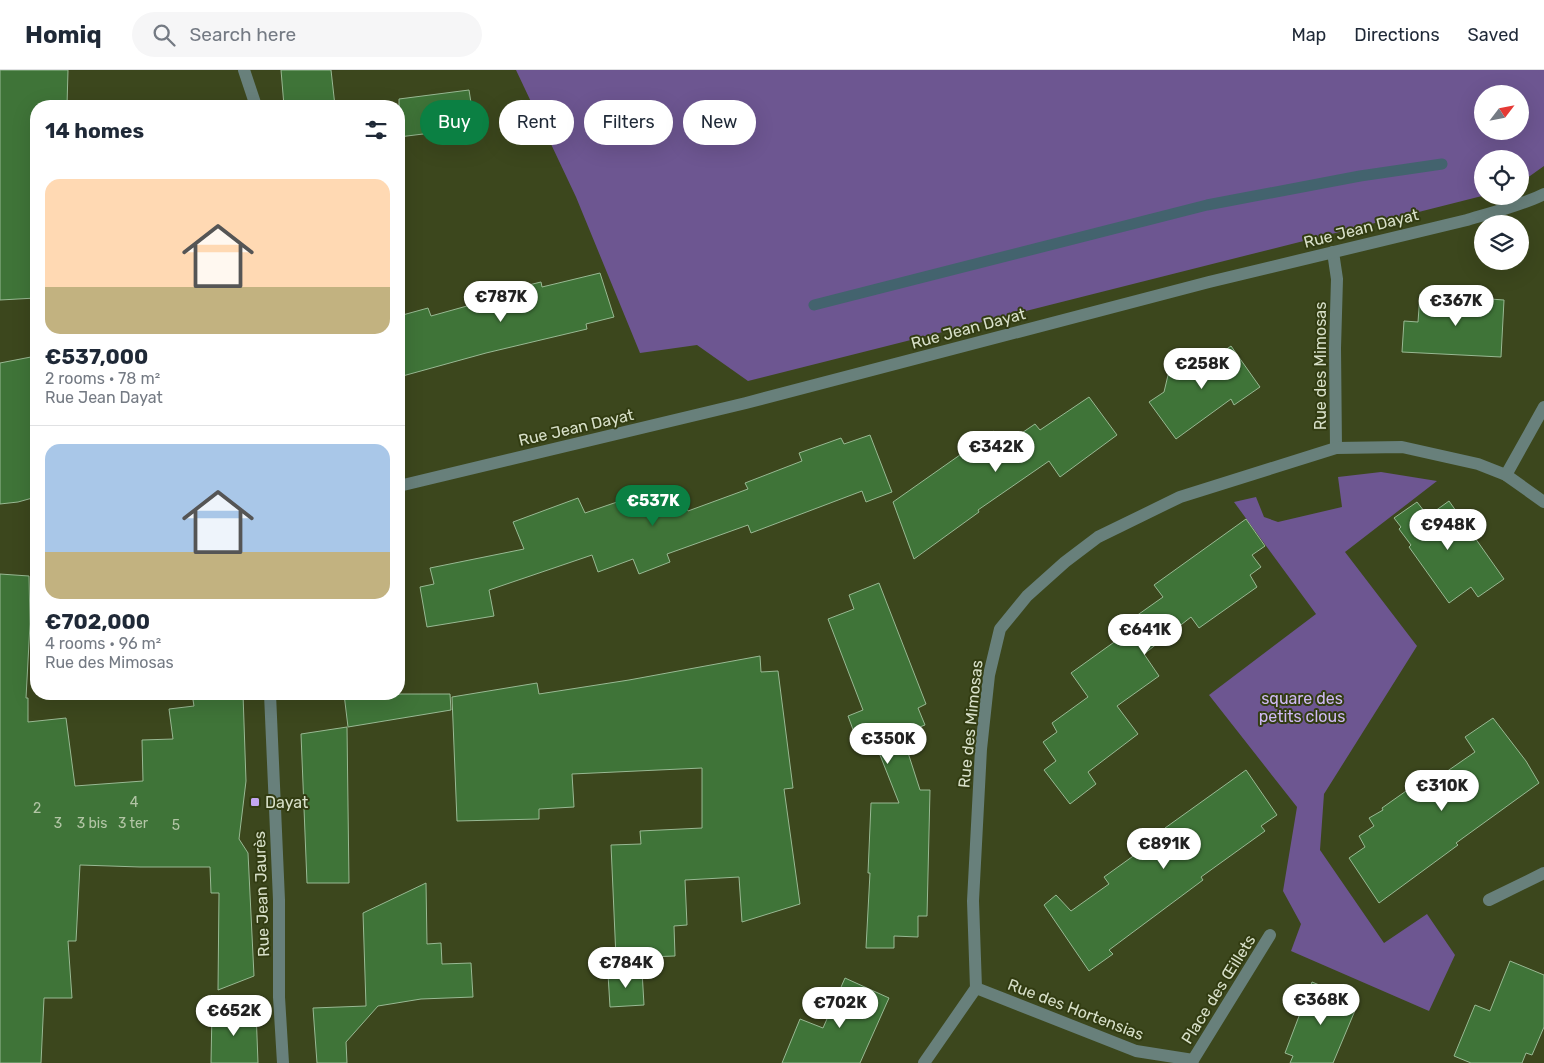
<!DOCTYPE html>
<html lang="en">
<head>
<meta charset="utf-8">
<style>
  :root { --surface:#fff; --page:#f6f6f7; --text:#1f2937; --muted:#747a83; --line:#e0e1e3; --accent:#0b8043 }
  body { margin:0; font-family:Rubik,sans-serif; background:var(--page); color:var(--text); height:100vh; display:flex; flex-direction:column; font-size:19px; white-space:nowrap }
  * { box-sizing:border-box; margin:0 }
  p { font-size:16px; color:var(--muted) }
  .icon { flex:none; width:28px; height:28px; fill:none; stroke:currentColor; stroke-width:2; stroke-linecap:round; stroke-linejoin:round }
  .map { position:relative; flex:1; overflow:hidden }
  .panel { position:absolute; left:30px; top:30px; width:375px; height:600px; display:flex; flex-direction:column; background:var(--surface); border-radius:20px; box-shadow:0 5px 20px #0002 }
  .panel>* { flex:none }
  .guide { position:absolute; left:420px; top:30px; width:475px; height:45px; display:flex; gap:10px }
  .needle { width:32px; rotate:58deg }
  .tools { position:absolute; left:1474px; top:15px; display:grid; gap:10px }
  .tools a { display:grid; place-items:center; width:55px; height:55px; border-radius:50%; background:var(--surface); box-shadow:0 5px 20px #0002; font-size:25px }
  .price { position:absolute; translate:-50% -42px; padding:0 11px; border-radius:18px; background:#fff; color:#222; font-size:16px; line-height:32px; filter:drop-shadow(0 1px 2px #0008) }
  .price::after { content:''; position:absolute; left:50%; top:30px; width:15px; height:11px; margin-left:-8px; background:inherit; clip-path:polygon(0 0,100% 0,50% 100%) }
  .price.current { background:var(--accent); color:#fff }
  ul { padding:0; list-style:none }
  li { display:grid; align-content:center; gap:10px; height:265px; padding:0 15px }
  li+li { border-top:1px solid var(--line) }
  li span { display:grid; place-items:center; height:155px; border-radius:15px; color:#555 }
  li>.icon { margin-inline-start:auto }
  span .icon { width:90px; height:90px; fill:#fffc; stroke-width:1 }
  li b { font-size:21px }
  h2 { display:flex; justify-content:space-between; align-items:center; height:60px; padding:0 15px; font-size:21px }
  .pill { padding:0 18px; border-radius:22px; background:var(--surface); box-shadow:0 5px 20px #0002; font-size:18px; line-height:45px }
  .pill.current { background:var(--accent); color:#fff }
  header { display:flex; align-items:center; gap:30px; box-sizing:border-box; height:70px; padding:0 25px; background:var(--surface); border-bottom:1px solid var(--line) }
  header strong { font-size:24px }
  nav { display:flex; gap:28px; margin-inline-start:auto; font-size:18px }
  .search { width:350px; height:45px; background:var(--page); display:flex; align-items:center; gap:12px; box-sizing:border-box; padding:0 18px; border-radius:28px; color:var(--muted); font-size:19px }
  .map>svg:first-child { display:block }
  .green { fill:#6d5691; fill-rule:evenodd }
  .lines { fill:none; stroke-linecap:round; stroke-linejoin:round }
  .stream { stroke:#43636e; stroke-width:11 }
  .building { fill:#3f7438; stroke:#98b993 }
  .minor { stroke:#68807b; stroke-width:12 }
  .poi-dot { fill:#c3a7f2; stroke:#323c12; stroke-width:2 }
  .labels { text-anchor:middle; stroke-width:4; stroke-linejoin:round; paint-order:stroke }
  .number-label { font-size:14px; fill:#b2c5a5 }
  .street-label { font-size:16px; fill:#d8e0c9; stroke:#323c12 }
  .park-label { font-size:16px; fill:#cfbaf4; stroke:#323c12 }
  .poi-label { font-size:16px; fill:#d8e0c9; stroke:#323c12; text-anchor:start }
</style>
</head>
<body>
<header>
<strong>Homiq</strong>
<div class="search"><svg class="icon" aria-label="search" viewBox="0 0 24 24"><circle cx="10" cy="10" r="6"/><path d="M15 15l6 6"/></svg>Search here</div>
<nav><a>Map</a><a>Directions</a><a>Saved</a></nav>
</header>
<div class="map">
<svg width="1544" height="993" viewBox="0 0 1544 993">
  <rect width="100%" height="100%" fill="#3c471d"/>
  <!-- green -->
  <g class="green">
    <path d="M516,0H1544V96L1520,113V89H1482V126L748,311L697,275L640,283L576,127ZM1482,24H1520V61H1482Z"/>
    <path d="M1381,402L1437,411L1345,482L1417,576L1324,724L1320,780L1384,873L1427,844L1455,885L1429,941L1291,881L1301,854L1283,821L1297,737L1209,625L1316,544L1234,432L1256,427L1264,447L1278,452L1342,437L1338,407Z"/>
  </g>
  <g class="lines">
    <!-- stream -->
    <path class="stream" d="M814,235L1207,135L1360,106L1442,94"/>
  </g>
  <!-- building -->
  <g class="building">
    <path d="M0,0H68L67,36H36V228L0,230Z"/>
    <path d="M281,0H331L335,36H284Z"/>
    <path d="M469,20L474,52L430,57L431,63L399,67V29Z"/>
    <path d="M600,203L614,247L586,254L587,259L486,283L399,307V246L428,238L431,246L485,231L483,226L541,212L542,217Z"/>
    <path d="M1420,224L1504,230L1501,287L1402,282L1404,251L1418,252Z"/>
    <path d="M1231,276L1260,317L1234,335L1231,329L1176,369L1149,332L1164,322L1169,301L1197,281L1205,294Z"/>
    <path d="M36,286V427L18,432L0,434V293Z"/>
    <path d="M1089,327L1117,365L1060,407L1049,391L978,440L979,442L914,489L893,432L994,361L1004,375L1035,354L1040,360Z"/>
    <path d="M870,365L892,422L866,432L862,421L751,463L748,455L667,484L670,492L639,504L633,489L598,502L592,485L489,520L494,546L427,557L420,517L434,514L430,498L524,479L513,452L578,428L585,443L620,431L623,438L680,417L688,441L748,419L745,413L802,391L799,383L841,368L844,374Z"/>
    <path d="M1449,431L1504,509L1478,527L1471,517L1449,533L1409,477L1411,475L1399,459L1401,457L1394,448L1417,432L1428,446Z"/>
    <path d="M1246,449L1265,476L1252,485L1261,497L1250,505L1257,517L1199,558L1191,547L1144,584L1159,606L1117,636L1138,664L1088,702L1096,714L1070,734L1044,700L1056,691L1043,672L1057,662L1052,653L1088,627L1071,603L1117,570L1112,563L1163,527L1154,515Z"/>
    <path d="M0,504L29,506L30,554L26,628H28V652L66,648L75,716L143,711L142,670L173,669L169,639L194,636L192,624H243L246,711L239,769L248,783L254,906L218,920L219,823H211L210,797H140L80,795L76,871H68L72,928H44L41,993H0Z"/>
    <path d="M879,513L926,634L918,638L925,655L902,664L920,720H930L927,846H918V867L894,866V878H866L870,803H868L871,733H899L880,685L858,673L848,646L863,640L828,549L854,539L849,525Z"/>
    <path d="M760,586L761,602L778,601L793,718L784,719L800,834L742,852L739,807L685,810L687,855L674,856L675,886L616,888L611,775L641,774L640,761L702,758V698L572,704L574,737L539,739V749L457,751L452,627L537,613L539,624L629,610Z"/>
    <path d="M344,624H450L451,640L348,657Z"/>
    <path d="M1493,648L1526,691L1539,713L1456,773L1458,775L1379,833L1349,788L1365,777L1359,766L1374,756L1369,748L1383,740L1382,738L1416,714L1420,720L1475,682L1465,667Z"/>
    <path d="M347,657L349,813H307L301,664Z"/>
    <path d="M1246,700L1277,745L1261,756L1265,761L1201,807L1203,810L1109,880L1113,884L1089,901L1044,835L1056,825L1071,841L1109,814L1104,807L1168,761L1165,758Z"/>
    <path d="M426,813L427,874L441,873L442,894L471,893L473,927L421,929L378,936L346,972L347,993H317L313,938L366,936L363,843Z"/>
    <path d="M1510,891L1544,905V957L1532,985L1526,983L1522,993H1471L1454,986L1475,935L1490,941Z"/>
    <path d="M642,901L644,935L610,937L608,904Z"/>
    <path d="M845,908L889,928L860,993H782L800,949L823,958Z"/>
    <path d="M1312,912L1359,931L1333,993H1290L1293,986L1285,983Z"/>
    <path d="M256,940L258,993H211L212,941Z"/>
  </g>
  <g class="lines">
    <!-- minor -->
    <g class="minor">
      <path d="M244,0L256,36"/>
      <path d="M1333,182L1337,209L1335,278L1336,378"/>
      <path d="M1506,405L1544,337"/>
      <path d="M399,416L746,333L1209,212L1467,150C1493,142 1520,136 1544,124"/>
      <path d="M270,624L279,830V927L283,993"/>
      <path d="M1489,830L1544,803"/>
      <path d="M976,918L1136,981L1193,990"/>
      <path d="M1193,990L1270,865"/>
      <path d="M924,993L976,918L973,831L981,679L989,605L1000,559L1027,526L1065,492L1098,467L1180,427L1336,378L1402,377L1478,394L1506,405L1544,432"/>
    </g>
  </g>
  <!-- markers -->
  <rect class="poi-dot" x="250" y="727" width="10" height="10" rx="2.5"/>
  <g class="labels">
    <!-- number labels -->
    <g class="number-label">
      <text x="134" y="737">4</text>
      <text x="37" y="743">2</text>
      <text x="58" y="758">3</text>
      <text x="92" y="758">3 bis</text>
      <text x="133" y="758">3 ter</text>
      <text x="176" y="760">5</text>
    </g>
    <!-- street labels -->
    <g class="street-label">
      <text transform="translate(1361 158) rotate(-14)" y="6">Rue Jean Dayat</text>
      <text transform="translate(968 258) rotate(-15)" y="6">Rue Jean Dayat</text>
      <text transform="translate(1320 296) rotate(-90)" y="6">Rue des Mimosas</text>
      <text transform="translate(576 357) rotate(-13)" y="6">Rue Jean Dayat</text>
      <text transform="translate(970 654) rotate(-84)" y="6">Rue des Mimosas</text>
      <text transform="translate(261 824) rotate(-92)" y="6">Rue Jean Jaurès</text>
      <text transform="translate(1218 919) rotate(-58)" y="6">Place des Œillets</text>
      <text transform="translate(1076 939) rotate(21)" y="6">Rue des Hortensias</text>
    </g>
    <!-- park labels -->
    <g class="park-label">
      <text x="1302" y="634">square des<tspan x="1302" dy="18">petits clous</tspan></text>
    </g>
    <!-- poi labels -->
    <g class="poi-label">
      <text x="265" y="738">Dayat</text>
    </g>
  </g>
</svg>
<div class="tools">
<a><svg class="needle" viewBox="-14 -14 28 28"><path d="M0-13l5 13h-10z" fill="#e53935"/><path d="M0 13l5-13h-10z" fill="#747a83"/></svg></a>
<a><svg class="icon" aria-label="locate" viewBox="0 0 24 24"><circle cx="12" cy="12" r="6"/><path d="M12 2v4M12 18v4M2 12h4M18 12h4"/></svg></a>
<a><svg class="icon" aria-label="layers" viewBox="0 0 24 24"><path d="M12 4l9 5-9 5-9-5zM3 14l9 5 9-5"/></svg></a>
</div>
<b class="price" style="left:501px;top:253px">€787K</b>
<b class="price" style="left:1456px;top:257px">€367K</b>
<b class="price" style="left:1202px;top:320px">€258K</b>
<b class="price" style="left:996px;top:403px">€342K</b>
<b class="price current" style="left:653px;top:457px">€537K</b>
<b class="price" style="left:1448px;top:481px">€948K</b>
<b class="price" style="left:1145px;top:586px">€641K</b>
<b class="price" style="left:888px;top:695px">€350K</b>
<b class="price" style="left:1442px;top:742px">€310K</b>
<b class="price" style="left:1164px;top:800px">€891K</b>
<b class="price" style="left:626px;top:919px">€784K</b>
<b class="price" style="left:1321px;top:956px">€368K</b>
<b class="price" style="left:840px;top:959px">€702K</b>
<b class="price" style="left:234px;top:967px">€652K</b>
<div class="guide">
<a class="pill current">Buy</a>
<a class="pill">Rent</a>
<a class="pill">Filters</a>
<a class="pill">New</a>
</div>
<section class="panel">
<h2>14 homes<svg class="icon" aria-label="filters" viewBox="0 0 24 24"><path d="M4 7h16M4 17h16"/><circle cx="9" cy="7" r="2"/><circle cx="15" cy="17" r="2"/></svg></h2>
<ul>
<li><span style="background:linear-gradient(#ffd9b3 70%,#c2b280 0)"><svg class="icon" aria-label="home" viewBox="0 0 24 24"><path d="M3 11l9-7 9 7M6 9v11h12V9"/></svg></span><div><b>€537,000</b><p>2 rooms · 78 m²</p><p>Rue Jean Dayat</p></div></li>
<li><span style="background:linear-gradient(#a9c7e8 70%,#c2b280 0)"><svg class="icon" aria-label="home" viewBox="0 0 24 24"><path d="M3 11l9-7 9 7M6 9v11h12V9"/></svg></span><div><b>€702,000</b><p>4 rooms · 96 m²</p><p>Rue des Mimosas</p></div></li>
</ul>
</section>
</div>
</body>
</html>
